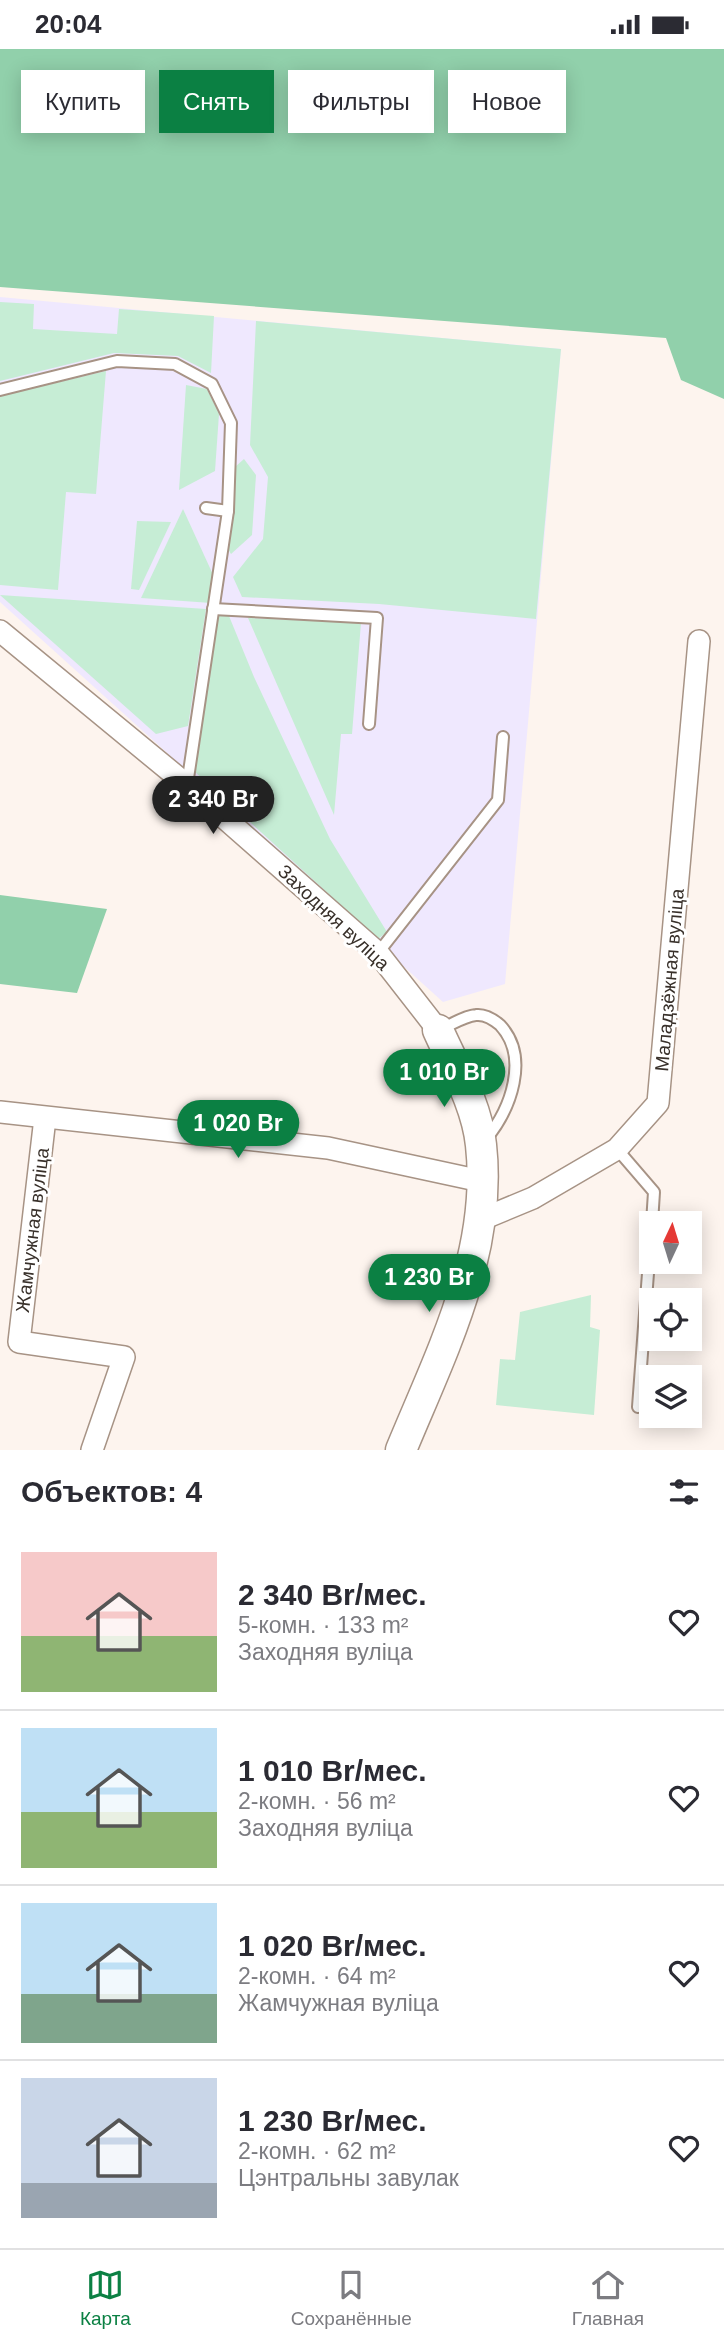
<!DOCTYPE html>
<html lang="ru">
<head>
<meta charset="utf-8">
<style>
  :root { --surface:#fff; --page:#f7f7f7; --text:#2b2b33; --muted:#7c7c81; --line:#e1e1e2; --accent:#0b8043 }
  body { margin:0; font-family:Helvetica,sans-serif; background:var(--page); color:var(--text); height:100vh; display:flex; flex-direction:column; font-size:26px; white-space:nowrap }
  * { box-sizing:border-box; margin:0 }
  p { font-size:23px; color:var(--muted) }
  .icon { flex:none; width:38px; height:38px; fill:none; stroke:currentColor; stroke-width:2; stroke-linecap:round; stroke-linejoin:round }
  .map { position:relative; height:1401px; overflow:hidden }
  .details { display:flex; flex-direction:column; background:var(--surface); flex:1 }
  .details>* { flex:none }
  .hud { position:absolute; left:21px; top:21px; width:682px; height:63px; display:flex; gap:14px }
  .needle { width:46px; rotate:4deg }
  .buttons { position:absolute; left:639px; top:1162px; display:grid; gap:14px }
  .buttons a { display:grid; place-items:center; width:63px; height:63px; border-radius:0px; background:var(--surface); box-shadow:0 4px 18px #0003; font-size:35px }
  .price { position:absolute; translate:-50% -60px; padding:0 16px; border-radius:24px; background:var(--accent); color:#fff; font-size:23px; line-height:46px; filter:drop-shadow(0 2px 4px #0008) }
  .price::after { content:''; position:absolute; left:50%; top:42px; width:21px; height:16px; margin-left:-10px; background:inherit; clip-path:polygon(0 0,100% 0,50% 100%) }
  .price.selected { background:#222; color:#fff }
  ul { padding:0; list-style:none }
  li { display:flex; align-items:center; gap:21px; height:175px; padding:0 21px }
  li+li { border-top:2px solid var(--line) }
  li span { display:grid; place-items:center; flex:none; width:196px; height:140px; border-radius:0px; color:#555 }
  li>.icon { margin-inline-start:auto }
  span .icon { width:84px; height:84px; fill:#fffc; stroke-width:1 }
  li b { font-size:30px }
  h2 { display:flex; justify-content:space-between; align-items:center; height:84px; padding:0 21px; font-size:30px }
  .pill { padding:0 24px; border-radius:0px; background:var(--surface); box-shadow:0 4px 18px #0003; font-size:24px; line-height:63px }
  .pill.selected { background:var(--accent); color:#fff }
  .status { display:flex; justify-content:space-between; align-items:center; height:49px; padding:0 35px; background:var(--surface); direction:ltr }
  .status svg { height:19px; fill:currentColor }
  .tabs { display:flex; justify-content:space-around; align-items:center; height:98px; border-top:2px solid var(--line); background:var(--surface); font-size:19px; color:var(--muted) }
  .tabs a { display:grid; justify-items:center; gap:4px }
  .tabs .selected { color:var(--accent) }
  .map>svg:first-child { display:block }
  .medical { fill:#efe8fe }
  .green { fill:#c6edd5 }
  .forest { fill:#91d0ab }
  .lines { fill:none; stroke-linecap:round; stroke-linejoin:round }
  .lane-casing { stroke:#a79385; stroke-width:14 }
  .street-casing { stroke:#a79385; stroke-width:24 }
  .secondary-casing { stroke:#a79385; stroke-width:33 }
  .lane { stroke:#fff; stroke-width:10 }
  .street { stroke:#fff; stroke-width:21 }
  .secondary { stroke:#fff; stroke-width:30 }
  .labels { text-anchor:middle; stroke-width:6; stroke-linejoin:round; paint-order:stroke }
  .street-label { font-size:19px; fill:#38302a; stroke:#fff }
</style>
</head>
<body>
<div class="status"><b>20:04</b><svg viewBox="0 0 49 12"><path d="M0 12V9h3v3zM5 12V6h3v6zM10 12V3h3v9zM15 12V0h3v12zM26 1h20v11H26zM47 4h2v5h-2z"/></svg></div>
<div class="map">
<svg width="724" height="1401" viewBox="0 0 724 1401">
  <rect width="100%" height="100%" fill="#fdf4ee"/>
  <!-- medical -->
  <path class="medical" d="M0,248L561,300L505,935L443,953L0,553Z"/>
  <!-- green -->
  <g class="green">
    <path d="M0,253L34,255L33,280L117,285L119,260L214,267L211,324L178,307L114,304L0,332Z"/>
    <path d="M256,272L561,300L536,570L379,555L242,548L233,528L263,490L268,428L250,396Z"/>
    <path d="M106,322L96,445L66,443L58,541L0,536V347Z"/>
    <path d="M186,336L207,340L219,365L215,422L179,441Z"/>
    <path d="M244,410L256,426L252,486L231,505L228,500L235,418Z"/>
    <path d="M183,460L215,530L211,554L141,549Z"/>
    <path d="M137,472L171,473L139,541L131,540Z"/>
    <path d="M0,546L206,560L188,677L156,685Z"/>
    <path d="M217,566L229,567L254,628L330,790L387,883L378,890L194,722Z"/>
    <path d="M248,569L361,574L352,685H341L334,766Z"/>
    <path d="M591,1246L590,1278L600,1281L594,1366L496,1356L500,1310L515,1311L520,1263Z"/>
  </g>
  <!-- forest -->
  <g class="forest">
    <path d="M0,0H724V350L681,331L666,289L0,238Z"/>
    <path d="M0,846L107,860L77,944L0,935Z"/>
  </g>
  <g class="lines">
    <!-- lane casing -->
    <g class="lane-casing">
      <g id="lane">
        <path d="M0,341L117,312L175,315L212,335L231,374L228,462L187,736"/>
        <path d="M206,459L228,462"/>
        <path d="M213,560L377,569L369,675"/>
        <path d="M378,904L498,751L503,688"/>
        <path d="M441,980C451,976 464,967 476,966C485,965 493,970 500,976C530,1008 511,1060 486,1090"/>
        <path d="M617,1100L654,1143L652,1174"/>
        <path d="M638,1358L651,1184"/>
      </g>
    </g>
    <!-- street casing -->
    <g class="street-casing">
      <g id="street">
        <path d="M0,582L187,736L378,904L438,981"/>
        <path d="M0,1063L328,1099L481,1132"/>
        <path d="M45,1069L19,1293L124,1308L92,1401"/>
        <path d="M480,1171L533,1149L617,1100L658,1054L699,592"/>
      </g>
    </g>
    <!-- secondary casing -->
    <g class="secondary-casing">
      <path id="secondary" d="M401,1401C441,1304 493,1204 481,1096C477,1056 454,1017 438,981"/>
    </g>
    <!-- lane -->
    <use href="#lane" class="lane"/>
    <!-- street -->
    <use href="#street" class="street"/>
    <!-- secondary -->
    <use href="#secondary" class="secondary"/>
  </g>
  <g class="labels">
    <!-- street labels -->
    <g class="street-label">
      <text transform="translate(334 868) rotate(43)" y="7">Заходняя вуліца</text>
      <text transform="translate(669 931) rotate(-85)" y="7">Маладзёжная вуліца</text>
      <text transform="translate(32 1181) rotate(-83)" y="7">Жамчужная вуліца</text>
    </g>
  </g>
</svg>
<div class="buttons">
<a><svg class="needle" viewBox="-14 -14 28 28"><path d="M0-13l5 13h-10z" fill="#e53935"/><path d="M0 13l5-13h-10z" fill="#7c7c81"/></svg></a>
<a><svg class="icon" aria-label="locate" viewBox="0 0 24 24"><circle cx="12" cy="12" r="6"/><path d="M12 2v4M12 18v4M2 12h4M18 12h4"/></svg></a>
<a><svg class="icon" aria-label="layers" viewBox="0 0 24 24"><path d="M12 4l9 5-9 5-9-5zM3 14l9 5 9-5"/></svg></a>
</div>
<b class="price selected" style="left:213px;top:787px">2 340 Br</b>
<b class="price" style="left:444px;top:1060px">1 010 Br</b>
<b class="price" style="left:238px;top:1111px">1 020 Br</b>
<b class="price" style="left:429px;top:1265px">1 230 Br</b>
<div class="hud">
<a class="pill">Купить</a>
<a class="pill selected">Снять</a>
<a class="pill">Фильтры</a>
<a class="pill">Новое</a>
</div>
</div>
<section class="details">
<h2>Объектов: 4<svg class="icon" aria-label="filters" viewBox="0 0 24 24"><path d="M4 7h16M4 17h16"/><circle cx="9" cy="7" r="2"/><circle cx="15" cy="17" r="2"/></svg></h2>
<ul>
<li><span style="background:linear-gradient(#f6c9c9 60%,#8fb573 0)"><svg class="icon" aria-label="home" viewBox="0 0 24 24"><path d="M3 11l9-7 9 7M6 9v11h12V9"/></svg></span><div><b>2 340 Br/мес.</b><p>5-комн. · 133 m²</p><p>Заходняя вуліца</p></div><svg class="icon" aria-label="heart" viewBox="0 0 24 24"><path d="M12 20l-8-8c-3-5 5-10 8-4 3-6 11-1 8 4z"/></svg></li>
<li><span style="background:linear-gradient(#bfe0f5 60%,#8fb573 0)"><svg class="icon" aria-label="home" viewBox="0 0 24 24"><path d="M3 11l9-7 9 7M6 9v11h12V9"/></svg></span><div><b>1 010 Br/мес.</b><p>2-комн. · 56 m²</p><p>Заходняя вуліца</p></div><svg class="icon" aria-label="heart" viewBox="0 0 24 24"><path d="M12 20l-8-8c-3-5 5-10 8-4 3-6 11-1 8 4z"/></svg></li>
<li><span style="background:linear-gradient(#bfe0f5 65%,#7fa58c 0)"><svg class="icon" aria-label="home" viewBox="0 0 24 24"><path d="M3 11l9-7 9 7M6 9v11h12V9"/></svg></span><div><b>1 020 Br/мес.</b><p>2-комн. · 64 m²</p><p>Жамчужная вуліца</p></div><svg class="icon" aria-label="heart" viewBox="0 0 24 24"><path d="M12 20l-8-8c-3-5 5-10 8-4 3-6 11-1 8 4z"/></svg></li>
<li><span style="background:linear-gradient(#c9d6e8 75%,#9aa5b1 0)"><svg class="icon" aria-label="home" viewBox="0 0 24 24"><path d="M3 11l9-7 9 7M6 9v11h12V9"/></svg></span><div><b>1 230 Br/мес.</b><p>2-комн. · 62 m²</p><p>Цэнтральны завулак</p></div><svg class="icon" aria-label="heart" viewBox="0 0 24 24"><path d="M12 20l-8-8c-3-5 5-10 8-4 3-6 11-1 8 4z"/></svg></li>
</ul>
</section>
<nav class="tabs">
<a class="selected"><svg class="icon" aria-label="map" viewBox="0 0 24 24"><path d="M3 6l6-2 6 2 6-2v14l-6 2-6-2-6 2zM9 4v14M15 6v14"/></svg>Карта</a>
<a><svg class="icon" aria-label="saved" viewBox="0 0 24 24"><path d="M7 4h10v16l-5-4-5 4z"/></svg>Сохранённые</a>
<a><svg class="icon" aria-label="home" viewBox="0 0 24 24"><path d="M3 11l9-7 9 7M6 9v11h12V9"/></svg>Главная</a>
</nav>
</body>
</html>
